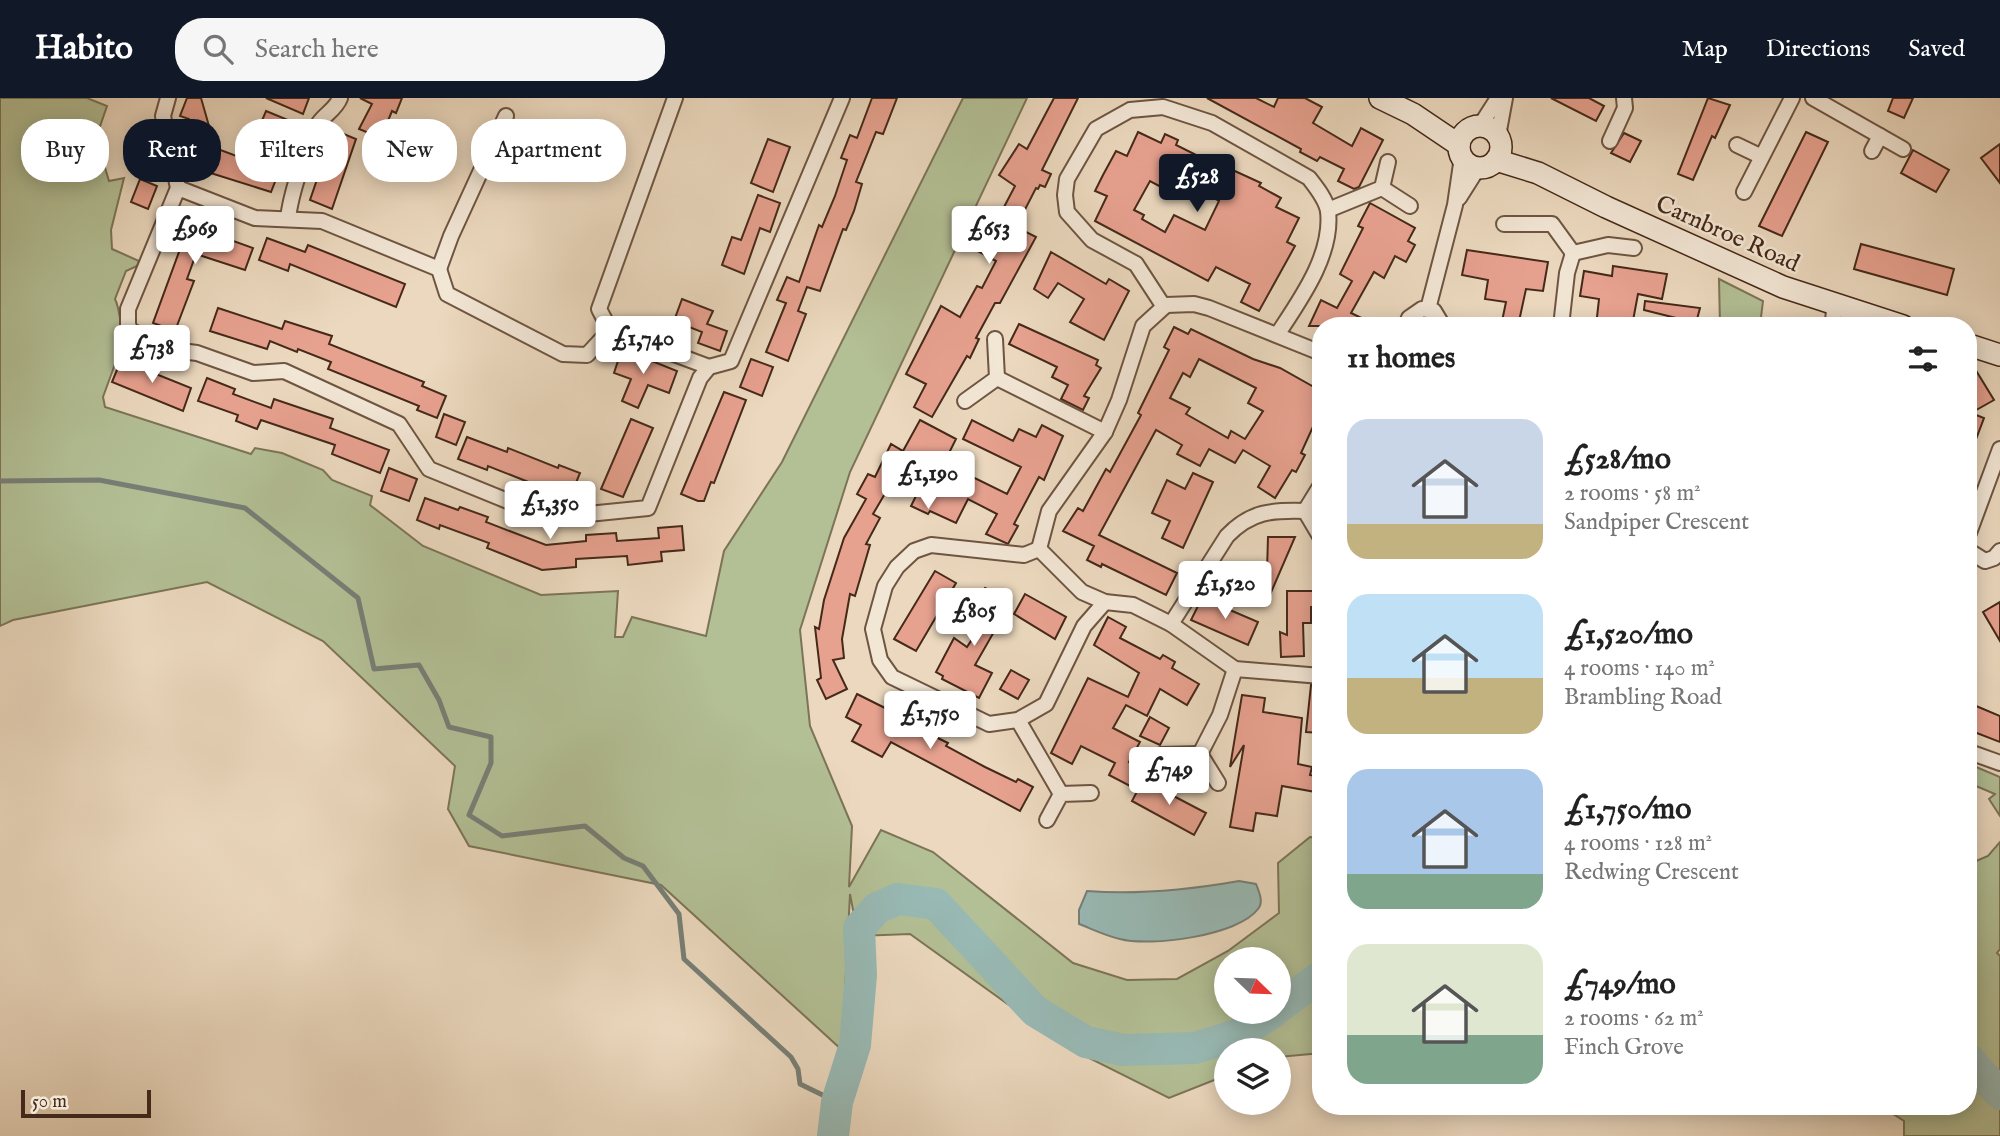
<!DOCTYPE html>
<html lang="en">
<head>
<meta charset="utf-8">
<style>
  :root { --surface:#fff; --page:#f6f6f6; --text:#222; --muted:#767676; --accent:#111827 }
  body { margin:0; font-family:"IM FELL English",serif; background:var(--page); color:var(--text); height:100vh; display:flex; flex-direction:column; font-size:26px; white-space:nowrap }
  * { box-sizing:border-box; margin:0 }
  p { font-size:23px; color:var(--muted) }
  .icon { flex:none; width:38px; height:38px; fill:none; stroke:currentColor; stroke-width:2; stroke-linecap:round; stroke-linejoin:round }
  .map { position:relative; flex:1; overflow:hidden }
  .side { position:absolute; left:1312px; top:219px; width:665px; height:798px; display:flex; flex-direction:column; background:var(--surface); border-radius:28px; box-shadow:0 4px 18px #0003 }
  .side>* { flex:none }
  .banner { position:absolute; left:21px; top:21px; width:665px; height:63px; display:flex; gap:14px }
  .needle { width:46px; rotate:113deg }
  .controls { position:absolute; left:1214px; top:849px; display:grid; gap:14px }
  .controls a { display:grid; place-items:center; width:77px; height:77px; border-radius:50%; background:var(--surface); box-shadow:0 4px 18px #0003; font-size:35px }
  .scale { position:absolute; left:21px; bottom:18px; width:130px; box-sizing:border-box; padding-left:7px; border:4px solid #452919; border-top:0; font-size:19px; line-height:24px; white-space:nowrap; color:#452919; -webkit-text-stroke:5px #f2e6d5; paint-order:stroke }
  .price { position:absolute; translate:-50% -60px; padding:0 16px; border-radius:7px; background:#fff; color:#222; font-size:23px; line-height:46px; filter:drop-shadow(0 2px 4px #0008) }
  .price::after { content:''; position:absolute; left:50%; top:42px; width:21px; height:16px; margin-left:-10px; background:inherit; clip-path:polygon(0 0,100% 0,50% 100%) }
  .price.active { background:var(--accent); color:#fff }
  ul { padding:0; list-style:none }
  li { display:flex; align-items:center; gap:21px; height:175px; padding:0 35px }
  li span { display:grid; place-items:center; flex:none; width:196px; height:140px; border-radius:21px; color:#555 }
  li>.icon { margin-inline-start:auto }
  span .icon { width:84px; height:84px; fill:#fffc; stroke-width:1 }
  li b { font-size:30px }
  h2 { display:flex; justify-content:space-between; align-items:center; height:84px; padding:0 35px; font-size:30px }
  .pill { padding:0 24px; border-radius:28px; background:var(--surface); box-shadow:0 4px 18px #0003; font-size:24px; line-height:63px }
  .pill.active { background:var(--accent); color:#fff }
  header { display:flex; align-items:center; gap:42px; box-sizing:border-box; height:98px; padding:0 35px; background:var(--accent); color:#fff }
  header strong { font-size:33px }
  nav { display:flex; gap:38px; margin-inline-start:auto; font-size:24px }
  .search { width:490px; height:63px; background:var(--page); display:flex; align-items:center; gap:18px; box-sizing:border-box; padding:0 24px; border-radius:28px; color:var(--muted); font-size:26px }
  .map>svg:first-child { display:block }
  .green { fill:#b3bf95; stroke:#7c7457; stroke-width:2; fill-rule:evenodd }
  .water { fill:#98b9b4; stroke:#777f76; stroke-width:2 }
  .lines { fill:none; stroke-linecap:round; stroke-linejoin:round }
  .stream { stroke:#777f76; stroke-width:5 }
  .river { stroke:#98b9b4; stroke-width:32 }
  .building { fill:#e7a18f; stroke:#452919; stroke-width:2; fill-rule:evenodd }
  .street-casing { stroke:#6e5542; stroke-width:18 }
  .secondary-casing { stroke:#452919; stroke-width:24 }
  .street { stroke:#f2e6d5; stroke-width:14 }
  .secondary { stroke:#f2e6d5; stroke-width:21 }
  .labels { text-anchor:middle; stroke-width:5; stroke-linejoin:round; paint-order:stroke }
  .street-label { font-size:24px; fill:#452919; stroke:#f2e6d5 }
</style>
</head>
<body>
<header>
<strong>Habito</strong>
<div class="search"><svg class="icon" aria-label="search" viewBox="0 0 24 24"><circle cx="10" cy="10" r="6"/><path d="M15 15l6 6"/></svg>Search here</div>
<nav><a>Map</a><a>Directions</a><a>Saved</a></nav>
</header>
<div class="map">
<svg width="2000" height="1038" viewBox="0 0 2000 1038">
  <rect width="100%" height="100%" fill="#ebd8be"/>
  <filter id="stains"><feTurbulence type="fractalNoise" baseFrequency=".00286" numOctaves="4"/><feColorMatrix values="0 0 0 0 .2 0 0 0 0 .09 0 0 0 0 .02 0 0 0 .5 -.17"/></filter>
  <radialGradient id="worn" r=".72"><stop offset=".6" stop-color="#630" stop-opacity="0"/><stop offset="1" stop-color="#630" stop-opacity=".3"/></radialGradient>
  <!-- green -->
  <g class="green">
    <path d="M0,0H87L107,8L96,40L109,83L124,80L111,132L112,151L139,163L137,168L126,173L115,201C121,213 118,226 126,236L103,299L105,309L251,356L255,350L282,355L323,372L332,382L372,398L370,407L423,448L541,497L618,493L615,539H623L632,519L706,538L724,453L782,364L963,0H1027L850,374L800,532L810,628L852,728L849,789L881,732L933,754L1073,865L1127,882L1177,881L1228,853L1279,815L1278,765L1310,739L1321,740V955L1279,959V952H1227V977L1169,1000L1069,950L910,836L858,838L850,796L842,952L661,787L469,748L448,711L455,668L323,543L207,484L13,522L0,528ZM1227,861H1279V914H1227Z"/>
    <path d="M1719,181L1763,203L1760,227H1720Z"/>
    <path d="M1969,666L2000,679V718L1989,701L1995,696L1969,685Z"/>
    <path d="M2000,744V851L1997,855L2000,858V1038H1904V1023L1881,1008H1969V766L1988,758Z"/>
  </g>
  <!-- water -->
  <path class="water" d="M1239,783L1256,786C1259,794 1264,804 1258,811C1238,838 1150,849 1120,841C1106,838 1092,831 1079,826V812L1087,793C1139,797 1188,792 1239,783Z"/>
  <g class="lines">
    <!-- stream -->
    <path class="stream" d="M0,383L99,382L245,410L358,500L374,571L419,567L439,602L449,629L491,639V665L469,717L502,738L585,728L624,760L643,768L679,816L684,861L791,959L798,971L800,986L837,1004"/>
    <!-- river -->
    <g class="river">
      <path d="M1279,909L1321,878"/>
      <path d="M1969,962L2000,996"/>
      <path d="M833,1038L837,1004L855,947L861,877L859,830L877,810L898,801L936,806L1035,913L1086,944L1123,952L1195,950L1237,937L1273,914"/>
    </g>
  </g>
  <!-- building -->
  <g class="building">
    <path d="M187,0H201L211,35L195,40L189,21L180,18Z"/>
    <path d="M266,0H309L303,16Z"/>
    <path d="M360,0H402L396,15L392,13L381,40L359,31L372,6Z"/>
    <path d="M872,0H897L883,36L876,34L856,84L862,86L854,113L846,132L843,131L820,193L807,189L798,213L806,216L788,263L766,254L786,205L777,202L787,179L799,184L819,127L822,129L835,98L847,62L841,60L850,37L857,40Z"/>
    <path d="M1054,0H1078L1042,72L1051,76L1045,89L1040,87L1038,91L1036,90L1016,129L1036,139L1000,205H995L976,240L979,241L970,260L967,258L932,319L914,309L926,286L906,276L941,208L960,219L977,188L982,190L996,163L976,152L990,128L993,130L1015,88L999,77L1019,46L1027,51Z"/>
    <path d="M1207,0H1256L1274,9L1278,0H1305L1322,9L1313,25L1352,48L1361,30L1383,42L1359,89L1354,91L1338,83L1344,71L1320,59L1317,63L1300,54L1301,51Z"/>
    <path d="M1551,0H1589L1604,8L1596,23Z"/>
    <path d="M1708,0L1730,7L1715,40L1712,38L1693,82L1678,76Z"/>
    <path d="M1893,0H1913L1904,20L1888,13Z"/>
    <path d="M266,13L288,22L281,41L258,32Z"/>
    <path d="M334,32L356,41L332,111L310,102Z"/>
    <path d="M1138,34L1161,45L1165,36L1178,42L1176,47L1210,64L1211,62L1261,85L1259,88L1281,100L1276,109L1299,120L1287,144L1295,148L1259,213L1241,204L1250,186L1216,169L1208,183L1095,123L1107,98L1095,93L1103,77L1116,53L1127,58ZM1171,73L1199,87L1197,90L1219,103L1205,132L1174,117L1165,134L1142,121L1144,117L1134,112L1150,83L1163,90Z"/>
    <path d="M1806,34L1828,44L1782,138L1759,128Z"/>
    <path d="M149,35L155,65L132,70L126,40Z"/>
    <path d="M1624,35L1641,43L1630,64L1611,55Z"/>
    <path d="M768,41L790,49L773,94L751,85Z"/>
    <path d="M2000,46V85L1981,60Z"/>
    <path d="M207,47L258,66L259,63L280,71L271,94L198,71Z"/>
    <path d="M1913,52L1949,72L1936,94L1901,75Z"/>
    <path d="M140,81L157,88L148,111L131,104Z"/>
    <path d="M758,97L780,105L770,134L760,130L744,176L722,167L732,139L741,142Z"/>
    <path d="M1370,105L1415,130L1408,143L1415,147L1406,164L1395,158L1384,180L1374,174L1351,215L1378,228H1309L1321,202L1337,210L1352,183L1340,176L1363,130L1358,128Z"/>
    <path d="M182,116L203,124L200,131L253,150L245,172L196,156L187,181L194,183L175,233L153,225L183,143L174,139Z"/>
    <path d="M267,140L305,154L308,147L405,186L396,209L290,166L288,173L259,162Z"/>
    <path d="M1861,146L1954,171L1947,197L1854,171Z"/>
    <path d="M1467,152L1548,164L1543,193L1526,191L1518,228H1501L1506,204L1485,201L1488,182L1462,177Z"/>
    <path d="M1051,154L1106,186L1109,181L1129,193L1104,242L1070,224L1084,201L1058,185L1048,200L1034,191Z"/>
    <path d="M1613,168L1667,176L1662,201L1638,196L1632,228H1596L1599,201L1580,198L1584,173L1612,178Z"/>
    <path d="M682,201L713,213L707,226L727,233L720,253L698,245L702,234L674,223Z"/>
    <path d="M1645,203L1700,210L1696,225L1644,212Z"/>
    <path d="M218,210L282,231L285,223L332,238L329,246L424,284L422,288L446,298L437,320L417,312L419,308L328,271L331,264L298,251L297,254L270,243L267,251L210,233Z"/>
    <path d="M1019,226L1098,262L1096,267L1101,270L1084,298L1089,300L1083,312L1061,301L1068,287L1052,279L1057,269L1009,246Z"/>
    <path d="M1174,229L1188,236L1191,231L1253,261L1280,270L1321,293V326L1316,322L1301,355L1305,357L1296,374L1292,372L1275,400L1258,389L1270,368L1243,352L1235,365L1209,351L1200,368L1177,356L1182,347L1156,332L1099,437L1177,475L1166,497L1102,466L1101,469L1087,462L1094,448L1063,433L1078,410L1083,413L1106,371L1110,374L1141,317L1138,315L1169,252L1164,249ZM1199,261L1256,290L1248,305L1263,313L1245,341L1231,333L1228,340L1186,316L1190,310L1170,300L1183,275L1190,279Z"/>
    <path d="M622,251L677,273L669,295L648,287L638,310L622,303L631,281L614,275Z"/>
    <path d="M751,261L773,269L762,298L740,289Z"/>
    <path d="M1969,261L1994,302L1971,315L1984,320L1970,357Z"/>
    <path d="M121,262L191,290L183,313L112,284Z"/>
    <path d="M207,280L235,291L233,296L271,310L274,301L333,321L330,330L389,352L380,375L332,356L335,347L261,322L257,331L236,323L238,317L198,303Z"/>
    <path d="M724,294L746,302L714,385L711,384L704,403H698L681,396Z"/>
    <path d="M444,316L465,324L456,347L436,339Z"/>
    <path d="M631,321L653,330L623,399L601,391Z"/>
    <path d="M920,322L956,341L944,365L1007,396L1021,369L963,341L972,322L1013,343L1019,331L1036,339L1042,327L1063,338L1044,382L1039,379L1014,426L1018,428L1008,446L986,436L997,416L968,401L956,425L930,413L928,416L911,408L918,394L893,382L873,416L880,420L866,446L870,447L855,498L850,496L842,541L844,560L833,562L847,591L826,601L817,582L821,580L815,529L819,531L824,502L844,440L866,401L857,396L868,376L875,379L891,346L903,353Z"/>
    <path d="M467,339L507,354L508,350L558,370L559,367L580,375L571,397L548,388L546,391L488,368L487,372L458,361Z"/>
    <path d="M389,370L417,381L409,403L381,393Z"/>
    <path d="M1193,375L1213,384L1183,450L1162,440L1170,423L1152,415L1167,382L1185,391Z"/>
    <path d="M425,400L458,412L460,409L488,419L486,424L546,447L586,443V437L616,435L617,443L659,440L658,430L682,428L684,452L661,454L662,463L628,467L627,458L576,461V469L542,472L487,450L489,445L440,427L439,431L417,422Z"/>
    <path d="M1268,439H1295L1269,499L1267,473Z"/>
    <path d="M935,473L956,485L916,553L894,541Z"/>
    <path d="M985,490L1011,504L975,567L992,575L979,600L942,581L943,578L936,574L954,540L967,549L987,518L974,511Z"/>
    <path d="M1287,493H1321V509H1311V525H1303L1304,558L1281,559L1280,534L1287,537Z"/>
    <path d="M1025,496L1066,519L1055,541L1014,516Z"/>
    <path d="M1202,500L1258,524L1248,547L1191,522Z"/>
    <path d="M2000,504V543L1983,514Z"/>
    <path d="M1108,519L1126,529L1120,540L1160,561L1163,557L1175,564L1172,570L1199,586L1187,607L1160,591L1147,618L1126,607L1113,630L1140,644L1129,664L1140,670L1130,688L1109,677L1115,665L1081,648L1072,666L1051,655L1088,580L1128,599L1139,575L1094,547Z"/>
    <path d="M1011,572L1029,582L1018,601L1000,591Z"/>
    <path d="M1311,587H1321V635L1306,634Z"/>
    <path d="M857,596L897,616L895,619L948,645L946,648L985,669L1016,684L1018,681L1033,689L1020,713L891,644L882,659L852,643L861,627L846,619Z"/>
    <path d="M1242,597L1265,600L1263,614L1302,620L1298,666L1312,669L1310,677L1321,679V695L1282,688L1277,718L1256,715L1253,733L1230,729L1244,647L1230,669Z"/>
    <path d="M1969,605L2000,618V644L1969,632Z"/>
    <path d="M1150,619L1169,630L1160,647L1140,638Z"/>
    <path d="M1143,682L1206,715L1194,737L1132,703Z"/>
  </g>
  <g class="lines">
    <!-- street casing -->
    <g class="street-casing">
      <g id="street">
        <path d="M168,0L163,18L178,90L128,211V227L131,233L173,252L197,255L253,275L284,273L399,326L429,371L537,415L558,419L648,410L700,280L709,269L731,263L842,0"/>
        <path d="M1813,0L1903,51"/>
        <path d="M1480,28L1498,0"/>
        <path d="M1498,38L1505,0"/>
        <path d="M1610,43L1625,10L1624,0"/>
        <path d="M1737,47L1760,58"/>
        <path d="M1872,53L1880,38"/>
        <path d="M178,90L255,120L322,123L439,171L447,196L563,256L587,257L610,232"/>
        <path d="M1382,90L1410,108"/>
        <path d="M1744,94L1792,0"/>
        <path d="M1459,100L1478,70"/>
        <path d="M1328,112L1382,90L1388,64"/>
        <path d="M288,121C290,99 307,44 319,25C325,16 336,11 340,0"/>
        <path d="M1504,126H1552L1573,155L1608,147L1634,150"/>
        <path d="M439,171L451,138L506,18"/>
        <path d="M1164,209L1136,166L1092,142L1067,114L1065,97L1067,81L1096,31L1130,12L1163,9L1212,25L1309,80C1316,89 1326,101 1328,113C1333,157 1300,202 1277,237"/>
        <path d="M1428,211L1455,107L1462,59"/>
        <path d="M1406,228L1409,220L1422,211L1434,213L1443,228"/>
        <path d="M1561,228L1567,175L1573,155"/>
        <path d="M1833,228L1834,207"/>
        <path d="M610,232L599,211L675,0"/>
        <path d="M610,232L709,269"/>
        <path d="M1321,255L1209,210L1194,206L1166,207L1143,228L1119,302L1105,334L1049,413L1039,451L1082,494L1105,504L1133,507L1171,526L1235,571L1321,578"/>
        <path d="M997,280L1105,334"/>
        <path d="M965,303L997,280L995,241"/>
        <path d="M1321,387L1305,413L1321,440"/>
        <path d="M1969,435L2000,351"/>
        <path d="M1039,451L1024,457L931,447L914,453L897,469L885,488L873,531L880,562L892,579L989,626L1018,622L1046,606L1084,528L1105,504"/>
        <path d="M1969,453L1985,463L1994,460L2000,453"/>
        <path d="M1171,526L1227,438C1251,413 1272,412 1305,413"/>
        <path d="M1018,622L1061,696"/>
        <path d="M1975,656L2000,665"/>
        <path d="M1161,657L1200,656"/>
        <path d="M1218,685L1200,656L1220,617L1235,571"/>
        <path d="M1047,722L1061,696L1091,695"/>
      </g>
    </g>
    <!-- secondary casing -->
    <g class="secondary-casing">
      <g id="secondary">
        <path d="M1380,0L1413,16L1459,47"/>
        <circle cx="1480" cy="49" r="21"/>
        <path d="M1496,62L1538,75L1606,109L1783,189L1903,228"/>
        <path d="M1969,247L2000,257"/>
      </g>
    </g>
    <!-- street -->
    <use href="#street" class="street"/>
    <!-- secondary -->
    <use href="#secondary" class="secondary"/>
  </g>
  <g class="labels">
    <!-- street labels -->
    <g class="street-label">
      <text transform="translate(1728 135) rotate(24)" y="8">Carnbroe Road</text>
    </g>
  </g>
  <rect width="100%" height="100%" filter="url(#stains)"/>
  <rect width="100%" height="100%" fill="url(#worn)"/>
</svg>
<div class="controls">
<a><svg class="needle" viewBox="-14 -14 28 28"><path d="M0-13l5 13h-10z" fill="#e53935"/><path d="M0 13l5-13h-10z" fill="#767676"/></svg></a>
<a><svg class="icon" aria-label="layers" viewBox="0 0 24 24"><path d="M12 4l9 5-9 5-9-5zM3 14l9 5 9-5"/></svg></a>
</div>
<div class="scale">50 m</div>
<b class="price active" style="left:1197px;top:116px">£528</b>
<b class="price" style="left:195px;top:168px">£969</b>
<b class="price" style="left:989px;top:168px">£653</b>
<b class="price" style="left:643px;top:278px">£1,740</b>
<b class="price" style="left:152px;top:287px">£738</b>
<b class="price" style="left:928px;top:413px">£1,190</b>
<b class="price" style="left:550px;top:443px">£1,350</b>
<b class="price" style="left:1225px;top:523px">£1,520</b>
<b class="price" style="left:974px;top:550px">£805</b>
<b class="price" style="left:930px;top:653px">£1,750</b>
<b class="price" style="left:1169px;top:709px">£749</b>
<div class="banner">
<a class="pill">Buy</a>
<a class="pill active">Rent</a>
<a class="pill">Filters</a>
<a class="pill">New</a>
<a class="pill">Apartment</a>
</div>
<section class="side">
<h2>11 homes<svg class="icon" aria-label="filters" viewBox="0 0 24 24"><path d="M4 7h16M4 17h16"/><circle cx="9" cy="7" r="2"/><circle cx="15" cy="17" r="2"/></svg></h2>
<ul>
<li><span style="background:linear-gradient(#c9d6e8 75%,#c2b280 0)"><svg class="icon" aria-label="home" viewBox="0 0 24 24"><path d="M3 11l9-7 9 7M6 9v11h12V9"/></svg></span><div><b>£528/mo</b><p>2 rooms · 58 m²</p><p>Sandpiper Crescent</p></div></li>
<li><span style="background:linear-gradient(#bfe0f5 60%,#c2b280 0)"><svg class="icon" aria-label="home" viewBox="0 0 24 24"><path d="M3 11l9-7 9 7M6 9v11h12V9"/></svg></span><div><b>£1,520/mo</b><p>4 rooms · 140 m²</p><p>Brambling Road</p></div></li>
<li><span style="background:linear-gradient(#a9c7e8 75%,#7fa58c 0)"><svg class="icon" aria-label="home" viewBox="0 0 24 24"><path d="M3 11l9-7 9 7M6 9v11h12V9"/></svg></span><div><b>£1,750/mo</b><p>4 rooms · 128 m²</p><p>Redwing Crescent</p></div></li>
<li><span style="background:linear-gradient(#dfe7d0 65%,#7fa58c 0)"><svg class="icon" aria-label="home" viewBox="0 0 24 24"><path d="M3 11l9-7 9 7M6 9v11h12V9"/></svg></span><div><b>£749/mo</b><p>2 rooms · 62 m²</p><p>Finch Grove</p></div></li>
</ul>
</section>
</div>
</body>
</html>
